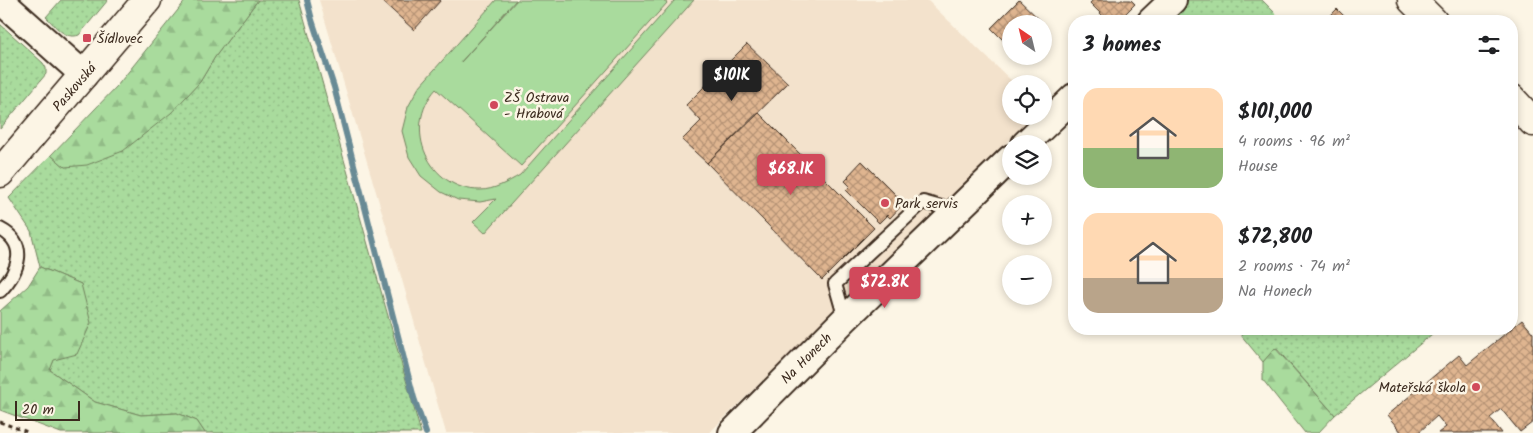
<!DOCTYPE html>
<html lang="en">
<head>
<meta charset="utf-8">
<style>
  :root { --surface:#fff; --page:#f6f6f6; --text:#202124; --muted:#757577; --accent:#d1495b }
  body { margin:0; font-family:Kalam,sans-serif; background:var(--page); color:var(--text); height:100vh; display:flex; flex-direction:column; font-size:19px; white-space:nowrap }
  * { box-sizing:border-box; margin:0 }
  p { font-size:16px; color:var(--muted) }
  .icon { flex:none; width:28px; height:28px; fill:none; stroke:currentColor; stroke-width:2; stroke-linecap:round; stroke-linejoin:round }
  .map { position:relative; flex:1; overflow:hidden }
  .sheet { position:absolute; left:1068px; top:15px; width:450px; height:320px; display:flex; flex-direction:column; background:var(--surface); border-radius:20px; box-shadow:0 2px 8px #0003 }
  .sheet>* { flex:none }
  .needle { width:32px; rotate:325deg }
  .controls { position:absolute; left:1002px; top:15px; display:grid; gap:10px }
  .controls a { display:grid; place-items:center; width:50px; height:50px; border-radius:50%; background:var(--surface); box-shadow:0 2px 8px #0003; font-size:25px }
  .scale { position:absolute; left:15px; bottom:12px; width:65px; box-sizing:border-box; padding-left:5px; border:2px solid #3b2a1e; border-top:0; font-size:14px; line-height:18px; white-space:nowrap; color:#3b2a1e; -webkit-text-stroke:4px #fcf5e5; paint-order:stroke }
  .price { position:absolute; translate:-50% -42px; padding:0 11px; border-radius:5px; background:var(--accent); color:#fff; font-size:16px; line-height:32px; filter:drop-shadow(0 1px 2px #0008) }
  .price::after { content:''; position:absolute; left:50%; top:30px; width:15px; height:11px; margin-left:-8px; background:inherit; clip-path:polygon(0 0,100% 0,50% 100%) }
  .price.current { background:#222; color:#fff }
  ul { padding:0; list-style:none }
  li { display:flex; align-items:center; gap:15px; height:125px; padding:0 15px }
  li span { display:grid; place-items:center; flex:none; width:140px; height:100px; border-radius:15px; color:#555 }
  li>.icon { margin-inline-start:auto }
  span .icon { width:60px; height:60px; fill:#fffc; stroke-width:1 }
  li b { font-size:21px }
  h2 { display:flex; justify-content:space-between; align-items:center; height:60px; padding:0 15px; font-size:21px }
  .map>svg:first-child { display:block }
  .built { fill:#f3e2cc }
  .grass { fill:url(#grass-dots); stroke:#72825e }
  .forest { fill:url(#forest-firs); stroke:#72825e }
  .park { fill:#a9db9d; stroke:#72825e }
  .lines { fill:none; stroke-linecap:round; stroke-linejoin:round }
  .stream { stroke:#678a95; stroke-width:6 }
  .building { fill:url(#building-cross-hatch); stroke:#3b2a1e }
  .lane-casing { stroke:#3b2a1e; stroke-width:16 }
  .street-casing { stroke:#3b2a1e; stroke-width:30 }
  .secondary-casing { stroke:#3b2a1e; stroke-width:31 }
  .path { stroke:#3b2a1e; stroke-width:3; stroke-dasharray:4 4; stroke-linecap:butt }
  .lane { stroke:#fcf5e5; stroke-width:12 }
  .street { stroke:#fcf5e5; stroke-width:26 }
  .secondary { stroke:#fcf5e5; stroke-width:28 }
  .poi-dot { fill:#d1495b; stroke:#fcf5e5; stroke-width:2 }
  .labels { text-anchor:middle; stroke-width:5; stroke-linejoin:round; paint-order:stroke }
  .poi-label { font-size:14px; fill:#3b2a1e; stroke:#fcf5e5; text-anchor:start }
  .street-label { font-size:14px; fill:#3b2a1e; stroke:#fcf5e5 }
</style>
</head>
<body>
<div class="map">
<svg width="1533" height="433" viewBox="0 0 1533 433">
  <defs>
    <pattern id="grass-dots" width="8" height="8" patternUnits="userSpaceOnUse" patternTransform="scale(1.25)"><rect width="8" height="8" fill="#a9db9d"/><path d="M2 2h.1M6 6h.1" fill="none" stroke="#92bc87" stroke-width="1.8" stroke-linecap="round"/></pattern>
    <pattern id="forest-firs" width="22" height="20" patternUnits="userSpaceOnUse" patternTransform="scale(1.25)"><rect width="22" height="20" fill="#a9db9d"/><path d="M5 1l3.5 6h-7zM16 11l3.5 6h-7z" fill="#92bc87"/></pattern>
    <pattern id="building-cross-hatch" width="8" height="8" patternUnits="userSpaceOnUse" patternTransform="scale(1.25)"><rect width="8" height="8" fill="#dfb590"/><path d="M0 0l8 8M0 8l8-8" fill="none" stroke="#b69375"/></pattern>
  </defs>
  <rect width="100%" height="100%" fill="#fcf5e5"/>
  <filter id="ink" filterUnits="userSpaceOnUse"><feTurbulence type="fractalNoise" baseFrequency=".02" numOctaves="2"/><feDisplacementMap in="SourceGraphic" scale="10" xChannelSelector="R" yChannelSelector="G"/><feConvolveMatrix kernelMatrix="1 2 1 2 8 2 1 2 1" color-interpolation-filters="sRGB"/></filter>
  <g filter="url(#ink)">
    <!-- built -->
    <path class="built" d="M319,0H927L1015,84H1011V116H1034L709,433H446L398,266Z"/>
    <!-- grass -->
    <g class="grass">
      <path d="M61,0H108L79,35C65,40 55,26 46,17Z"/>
      <path d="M258,0H299L421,433H205L197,421L177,413L141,415L95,402L50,370L81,284L40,267L31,231L9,198L51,155L65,167L170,113L200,82L215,57Z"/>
      <path d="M1188,0H1262L1283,21H1165Z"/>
      <path d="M0,24L43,63L46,68V74L0,129Z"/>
      <path d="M1236,329H1438L1335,415L1276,348L1263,362Z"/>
    </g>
    <!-- forest -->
    <g class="forest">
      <path d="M186,0H258L215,57L200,82L171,113L123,151L87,165L65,167L51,155L117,86Z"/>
      <path d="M40,267L81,284L91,323L77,354L54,360L50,370L95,402L141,415L177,413L197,421L205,433H61L0,410V311L28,286Z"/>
      <path d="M1275,348L1335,415L1318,433H1305L1263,380V362Z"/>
    </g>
    <!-- park -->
    <path class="park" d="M496,0H516L460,63L517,0H663L667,3L521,166L436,89C401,128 429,190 480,190C494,190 508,182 520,175L675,0H694L485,233L473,222L496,199L480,202L458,200L441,192L421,176L409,157L402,131L408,107L419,87Z"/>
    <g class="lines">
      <!-- stream -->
      <path class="stream" d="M307,0L312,20L334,87L414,398L426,433"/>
    </g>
    <!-- building -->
    <g class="building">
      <path d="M383,0H441L414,30L382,1Z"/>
      <path d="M1019,0L1041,21L1038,24H1011V48L991,28Z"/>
      <path d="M1093,0H1131L1135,4L1118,21H1108L1090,3Z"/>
      <path d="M1337,9L1349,21H1325Z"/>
      <path d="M747,44L788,83L707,163L682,140L701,121L686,105Z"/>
      <path d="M759,113L874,228L822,280L707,163Z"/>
      <path d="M862,161L904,203L890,218L887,215L879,223L846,190L850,186L845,181L849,177L848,176Z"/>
      <path d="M1522,320L1533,333V422L1520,432L1501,409L1490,418L1502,433H1438L1446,427L1437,416L1418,433H1402L1387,415L1459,355L1467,365Z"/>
    </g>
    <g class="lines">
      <!-- lane casing -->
      <g class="lane-casing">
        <g id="lane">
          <path d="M0,229C29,244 19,271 0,291"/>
          <path d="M845,319L835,284L923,202L956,211"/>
        </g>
      </g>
      <!-- street casing -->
      <g class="street-casing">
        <g id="street">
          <path d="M0,0L84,75"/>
          <path d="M1151,21L1173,0"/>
          <path d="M1025,144L1074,97"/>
          <path d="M732,433L845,319L1011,158"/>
        </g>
      </g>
      <!-- secondary casing -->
      <g class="secondary-casing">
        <g id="secondary">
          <path d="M1412,0L1433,21"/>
          <path d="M1511,98L1533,122"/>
          <path d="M0,173L147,0"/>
        </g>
      </g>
      <!-- path -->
      <path class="path" d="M0,422L30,433"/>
      <!-- lane -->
      <use href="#lane" class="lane"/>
      <!-- street -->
      <use href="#street" class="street"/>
      <!-- secondary -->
      <use href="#secondary" class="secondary"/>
    </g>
  </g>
  <!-- markers -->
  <g class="poi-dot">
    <rect x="82" y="33" width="10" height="10" rx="2.5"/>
    <circle cx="494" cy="105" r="5"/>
    <circle cx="885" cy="203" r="5"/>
    <circle cx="1476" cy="387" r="5"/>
  </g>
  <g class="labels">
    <!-- poi labels -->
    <g class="poi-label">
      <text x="97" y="43">Šídlovec</text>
      <text x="504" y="102">ZŠ Ostrava<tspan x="504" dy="16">- Hrabová</tspan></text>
      <text x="895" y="208">Park servis</text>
      <text x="1466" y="392" text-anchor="end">Mateřská škola</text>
    </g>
    <!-- street labels -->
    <g class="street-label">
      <text transform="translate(74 87) rotate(-49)" y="5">Paskovská</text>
      <text transform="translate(806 358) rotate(-45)" y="5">Na Honech</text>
    </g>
  </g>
</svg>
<div class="controls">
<a><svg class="needle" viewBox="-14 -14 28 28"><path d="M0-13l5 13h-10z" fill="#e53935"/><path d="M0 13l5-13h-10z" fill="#757577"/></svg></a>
<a><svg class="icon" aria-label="locate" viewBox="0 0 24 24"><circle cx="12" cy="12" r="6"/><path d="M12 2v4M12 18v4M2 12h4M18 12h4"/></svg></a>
<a><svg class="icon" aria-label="layers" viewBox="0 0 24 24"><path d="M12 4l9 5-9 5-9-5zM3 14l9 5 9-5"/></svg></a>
<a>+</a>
<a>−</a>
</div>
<div class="scale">20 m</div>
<b class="price current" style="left:732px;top:102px">$101K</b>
<b class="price" style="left:791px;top:196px">$68.1K</b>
<b class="price" style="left:885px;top:309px">$72.8K</b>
<section class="sheet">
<h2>3 homes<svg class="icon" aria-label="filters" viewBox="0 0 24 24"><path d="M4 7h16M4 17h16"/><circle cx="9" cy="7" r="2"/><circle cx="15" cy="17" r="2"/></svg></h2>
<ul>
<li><span style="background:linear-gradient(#ffd9b3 60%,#8fb573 0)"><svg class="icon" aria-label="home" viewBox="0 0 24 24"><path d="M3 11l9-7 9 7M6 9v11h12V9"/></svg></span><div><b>$101,000</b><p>4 rooms · 96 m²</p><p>House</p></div></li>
<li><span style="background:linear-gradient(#ffd9b3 65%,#b9a48a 0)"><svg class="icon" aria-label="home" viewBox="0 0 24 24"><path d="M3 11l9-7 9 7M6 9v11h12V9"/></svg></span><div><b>$72,800</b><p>2 rooms · 74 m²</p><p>Na Honech</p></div></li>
</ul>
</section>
</div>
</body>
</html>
